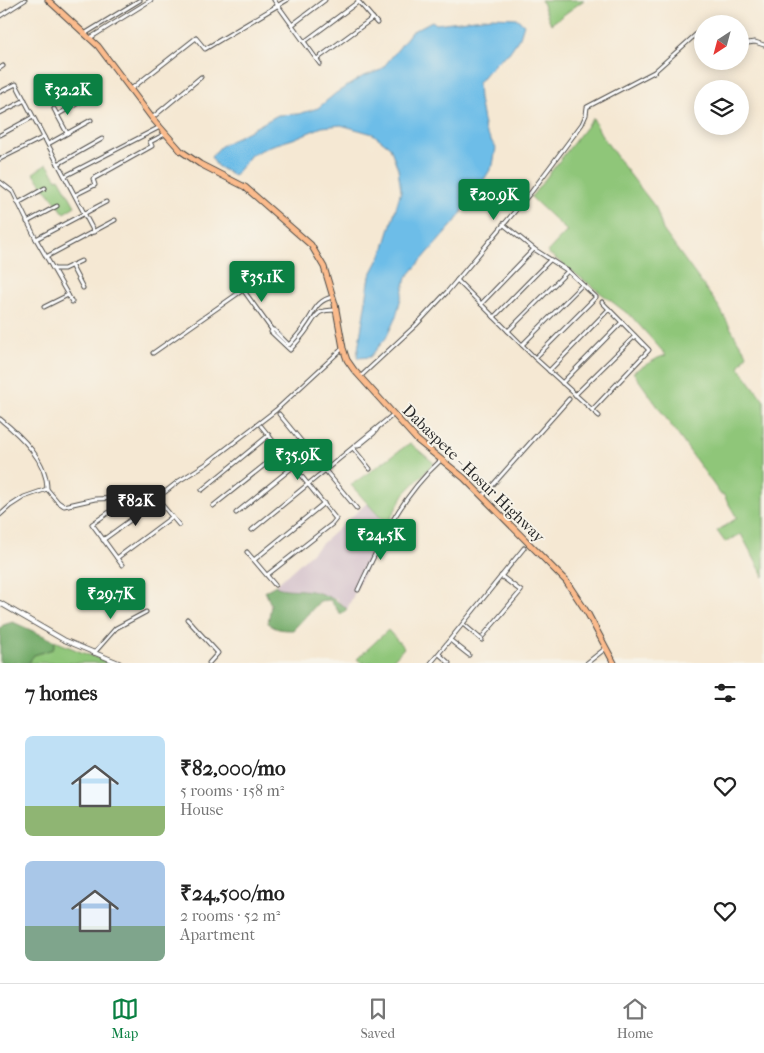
<!DOCTYPE html>
<html lang="en">
<head>
<meta charset="utf-8">
<style>
  :root { --surface:#fff; --page:#f6f6f6; --text:#222; --muted:#767676; --line:#e0e0e0; --accent:#0b8043 }
  body { margin:0; font-family:"IM FELL French Canon",serif; background:var(--page); color:var(--text); height:100vh; display:flex; flex-direction:column; font-size:19px; white-space:nowrap }
  * { box-sizing:border-box; margin:0 }
  p { font-size:16px; color:var(--muted) }
  .icon { flex:none; width:28px; height:28px; fill:none; stroke:currentColor; stroke-width:2; stroke-linecap:round; stroke-linejoin:round }
  .map { position:relative; height:663px; overflow:hidden }
  .side { display:flex; flex-direction:column; background:var(--surface); flex:1 }
  .side>* { flex:none }
  .needle { width:32px; rotate:216deg }
  .tools { position:absolute; left:694px; top:15px; display:grid; gap:10px }
  .tools a { display:grid; place-items:center; width:55px; height:55px; border-radius:50%; background:var(--surface); box-shadow:0 2px 12px #0003; font-size:25px }
  .price { position:absolute; translate:-50% -42px; padding:0 11px; border-radius:5px; background:var(--accent); color:#fff; font-size:16px; line-height:32px; filter:drop-shadow(0 1px 2px #0008) }
  .price::after { content:''; position:absolute; left:50%; top:30px; width:15px; height:11px; margin-left:-8px; background:inherit; clip-path:polygon(0 0,100% 0,50% 100%) }
  .price.current { background:#222; color:#fff }
  ul { padding:0; list-style:none }
  li { display:flex; align-items:center; gap:15px; height:125px; padding:0 25px }
  li span { display:grid; place-items:center; flex:none; width:140px; height:100px; border-radius:8px; color:#555 }
  li>.icon { margin-inline-start:auto }
  span .icon { width:60px; height:60px; fill:#fffc; stroke-width:1 }
  li b { font-size:21px }
  h2 { display:flex; justify-content:space-between; align-items:center; height:60px; padding:0 25px; font-size:21px }
  .dock { display:flex; justify-content:space-around; align-items:center; height:70px; border-top:1px solid var(--line); background:var(--surface); font-size:14px; color:var(--muted) }
  .dock a { display:grid; justify-items:center; gap:2px }
  .dock .current { color:var(--accent) }
  .map>svg:first-child { display:block }
  .industrial { fill:#d1bdc9 }
  .green { fill:#8fc679; stroke:#5d7852 }
  .forest { fill:#73ab69; stroke:#4f6b4a }
  .water { fill:#6dbde8; stroke:#4c748a }
  .lines { fill:none; stroke-linecap:round; stroke-linejoin:round }
  .minor-casing { stroke:#494744; stroke-width:5 }
  .tertiary-casing { stroke:#494744; stroke-width:5.5 }
  .trunk-casing { stroke:#494744; stroke-width:7 }
  .minor { stroke:#fff; stroke-width:3 }
  .tertiary { stroke:#fff; stroke-width:4 }
  .trunk { stroke:#fbbb8c; stroke-width:5 }
  .labels { text-anchor:middle; stroke-width:4; stroke-linejoin:round; paint-order:stroke }
  .street-label { font-size:16px; fill:#2b2b2b; stroke:#f7f3e8 }
</style>
</head>
<body>
<div class="map">
<svg width="764" height="663" viewBox="0 0 764 663">
  <rect width="100%" height="100%" fill="#f7f3e8"/>
  <filter id="ink" filterUnits="userSpaceOnUse"><feTurbulence type="fractalNoise" baseFrequency=".02" numOctaves="2"/><feDisplacementMap in="SourceGraphic" scale="10" xChannelSelector="R" yChannelSelector="G"/><feConvolveMatrix kernelMatrix="1 2 1 2 8 2 1 2 1" color-interpolation-filters="sRGB"/></filter>
  <filter id="wash" filterUnits="userSpaceOnUse"><feTurbulence type="fractalNoise" baseFrequency=".0096" numOctaves="4" result="noise"/><feDisplacementMap in="SourceGraphic" scale="20" xChannelSelector="R" yChannelSelector="G"/><feGaussianBlur stdDeviation="1.12" result="paint"/><feColorMatrix in="noise" values="0 0 0 0 0 0 0 0 0 0 0 0 0 0 0 0 0 1.4 0 .05"/><feComposite in="paint" operator="in"/></filter>
  <g filter="url(#wash)">
    <rect width="100%" height="100%" fill="#f5e8d3"/>
    <!-- industrial -->
    <path class="industrial" d="M367,503L387,525L347,609L336,599L303,590H286L277,587L276,585Z"/>
    <!-- green -->
    <g class="green">
      <path d="M541,0H584L551,24Z"/>
      <path d="M593,118L602,136L625,168L656,208L663,230L719,307L738,341L747,354L739,367L764,401V577L741,534L725,542L717,531L737,518L723,494L721,495L633,372L658,358L666,355L632,317L547,252L567,231L531,197Z"/>
      <path d="M47,164L57,179L59,178L75,206L64,213L33,173Z"/>
      <path d="M410,443L434,463L404,494L387,525L351,485Z"/>
      <path d="M388,630L404,648L390,663H362L357,659Z"/>
      <path d="M55,641L86,654L112,663H28L34,655L53,649Z"/>
    </g>
    <!-- forest -->
    <g class="forest">
      <path d="M276,585L277,587C286,590 293,589 302,590C319,591 335,598 347,609L341,615L330,600L320,601L293,630C283,630 275,630 268,623L271,605L265,591Z"/>
      <path d="M13,622L55,641L53,649L34,655L28,663H0V628L3,625Z"/>
    </g>
    <!-- water -->
    <path class="water" d="M491,17L516,18L524,24L520,37L509,53L500,59L486,73L478,83L479,99L485,131L496,148L493,165L485,178L455,222L406,278L396,317L386,338L370,357L358,358L357,356L370,276L383,251L401,191L398,169L390,147L373,134L341,125L322,127L293,139L270,146L251,155L234,176L217,166L211,157L221,146L278,115L299,114L318,108L336,93L362,77L381,70L399,48L411,32L432,21L436,24Z"/>
  </g>
  <g filter="url(#ink)">
    <g class="lines">
      <!-- minor casing -->
      <g class="minor-casing">
        <g id="minor">
          <path d="M274,0L320,64"/>
          <path d="M358,1L377,23"/>
          <path d="M0,16L25,0"/>
          <path d="M708,24L717,22L719,24"/>
          <path d="M292,25L325,0"/>
          <path d="M86,33L140,0"/>
          <path d="M90,38L151,0"/>
          <path d="M304,42L358,2"/>
          <path d="M740,44L755,42L764,45"/>
          <path d="M317,59L373,18"/>
          <path d="M0,68L3,66"/>
          <path d="M131,89L196,38L205,49L287,0"/>
          <path d="M0,92L16,84L94,232"/>
          <path d="M54,109L67,133"/>
          <path d="M0,113L25,100"/>
          <path d="M57,115L80,102"/>
          <path d="M152,118L201,77"/>
          <path d="M0,135L33,117"/>
          <path d="M48,144L91,120"/>
          <path d="M0,159L44,137"/>
          <path d="M58,164L102,139"/>
          <path d="M65,176L160,127"/>
          <path d="M0,182L13,192L36,239L72,302"/>
          <path d="M75,195L95,185L93,179L152,146L150,142L165,134"/>
          <path d="M18,203L45,188"/>
          <path d="M27,222L57,206"/>
          <path d="M503,224L534,249L568,271L596,297L535,358"/>
          <path d="M36,239L106,202"/>
          <path d="M46,257L115,220"/>
          <path d="M71,265L83,288"/>
          <path d="M52,267L54,269H64L81,261"/>
          <path d="M457,280L535,358L599,416"/>
          <path d="M239,284L272,330L271,332L290,350C296,343 303,336 308,328C318,314 316,310 336,310"/>
          <path d="M481,304L534,249"/>
          <path d="M44,307L68,295"/>
          <path d="M494,317L550,260"/>
          <path d="M272,330H274L289,345C295,338 301,332 305,325C314,313 316,300 333,297"/>
          <path d="M508,331L568,271"/>
          <path d="M522,345L582,285"/>
          <path d="M153,353L243,290"/>
          <path d="M549,371L609,309"/>
          <path d="M360,377L416,325L447,292L532,191L582,124L586,115L587,107L654,72L702,29"/>
          <path d="M562,383L622,322"/>
          <path d="M575,395L635,336"/>
          <path d="M592,410L649,350L602,302"/>
          <path d="M279,414L357,509"/>
          <path d="M0,419C21,436 47,460 47,489"/>
          <path d="M261,426L336,519L332,524L267,575"/>
          <path d="M355,446H358L374,433L377,429"/>
          <path d="M353,448L370,469"/>
          <path d="M202,490L269,435"/>
          <path d="M483,496L569,399"/>
          <path d="M124,501L135,517"/>
          <path d="M213,506L282,451"/>
          <path d="M236,513L294,466"/>
          <path d="M0,515L10,506L24,497L47,489L58,502L64,506L95,499L152,497L165,492L179,481L206,464L276,410L343,348"/>
          <path d="M252,530L394,414"/>
          <path d="M103,540L158,500L179,525"/>
          <path d="M247,552L275,585"/>
          <path d="M117,558L172,517"/>
          <path d="M254,560L324,503"/>
          <path d="M122,565L92,524L124,502"/>
          <path d="M358,590C381,541 400,497 441,460"/>
          <path d="M187,619L218,653L209,663"/>
          <path d="M463,624L482,640"/>
          <path d="M483,636L521,591L501,576"/>
          <path d="M450,640L469,655"/>
          <path d="M94,653L116,628L146,612"/>
          <path d="M439,654L449,663"/>
          <path d="M431,663L524,548"/>
          <path d="M587,663L606,648"/>
        </g>
      </g>
      <!-- tertiary casing -->
      <g class="tertiary-casing">
        <path id="tertiary" d="M0,603L64,640L119,663"/>
      </g>
      <!-- trunk casing -->
      <g class="trunk-casing">
        <path id="trunk" d="M48,0L98,46L152,118L181,151L200,164L245,187L311,245L324,267L335,304L343,348L347,360L354,370L417,440L464,478L566,581L588,614L614,663"/>
      </g>
      <!-- minor -->
      <use href="#minor" class="minor"/>
      <!-- tertiary -->
      <use href="#tertiary" class="tertiary"/>
      <!-- trunk -->
      <use href="#trunk" class="trunk"/>
    </g>
  </g>
  <g class="labels">
    <!-- street labels -->
    <g class="street-label">
      <text transform="translate(474 473) rotate(44)" y="6">Dabaspete - Hosur Highway</text>
    </g>
  </g>
</svg>
<div class="tools">
<a><svg class="needle" viewBox="-14 -14 28 28"><path d="M0-13l5 13h-10z" fill="#e53935"/><path d="M0 13l5-13h-10z" fill="#767676"/></svg></a>
<a><svg class="icon" aria-label="layers" viewBox="0 0 24 24"><path d="M12 4l9 5-9 5-9-5zM3 14l9 5 9-5"/></svg></a>
</div>
<b class="price" style="left:68px;top:116px">₹32.2K</b>
<b class="price" style="left:494px;top:221px">₹20.9K</b>
<b class="price" style="left:262px;top:303px">₹35.1K</b>
<b class="price" style="left:298px;top:481px">₹35.9K</b>
<b class="price current" style="left:136px;top:527px">₹82K</b>
<b class="price" style="left:381px;top:561px">₹24.5K</b>
<b class="price" style="left:111px;top:620px">₹29.7K</b>
</div>
<section class="side">
<h2>7 homes<svg class="icon" aria-label="filters" viewBox="0 0 24 24"><path d="M4 7h16M4 17h16"/><circle cx="9" cy="7" r="2"/><circle cx="15" cy="17" r="2"/></svg></h2>
<ul>
<li><span style="background:linear-gradient(#bfe0f5 70%,#8fb573 0)"><svg class="icon" aria-label="home" viewBox="0 0 24 24"><path d="M3 11l9-7 9 7M6 9v11h12V9"/></svg></span><div><b>₹82,000/mo</b><p>5 rooms · 158 m²</p><p>House</p></div><svg class="icon" aria-label="heart" viewBox="0 0 24 24"><path d="M12 20l-8-8c-3-5 5-10 8-4 3-6 11-1 8 4z"/></svg></li>
<li><span style="background:linear-gradient(#a9c7e8 65%,#7fa58c 0)"><svg class="icon" aria-label="home" viewBox="0 0 24 24"><path d="M3 11l9-7 9 7M6 9v11h12V9"/></svg></span><div><b>₹24,500/mo</b><p>2 rooms · 52 m²</p><p>Apartment</p></div><svg class="icon" aria-label="heart" viewBox="0 0 24 24"><path d="M12 20l-8-8c-3-5 5-10 8-4 3-6 11-1 8 4z"/></svg></li>
</ul>
</section>
<nav class="dock">
<a class="current"><svg class="icon" aria-label="map" viewBox="0 0 24 24"><path d="M3 6l6-2 6 2 6-2v14l-6 2-6-2-6 2zM9 4v14M15 6v14"/></svg>Map</a>
<a><svg class="icon" aria-label="saved" viewBox="0 0 24 24"><path d="M7 4h10v16l-5-4-5 4z"/></svg>Saved</a>
<a><svg class="icon" aria-label="home" viewBox="0 0 24 24"><path d="M3 11l9-7 9 7M6 9v11h12V9"/></svg>Home</a>
</nav>
</body>
</html>
